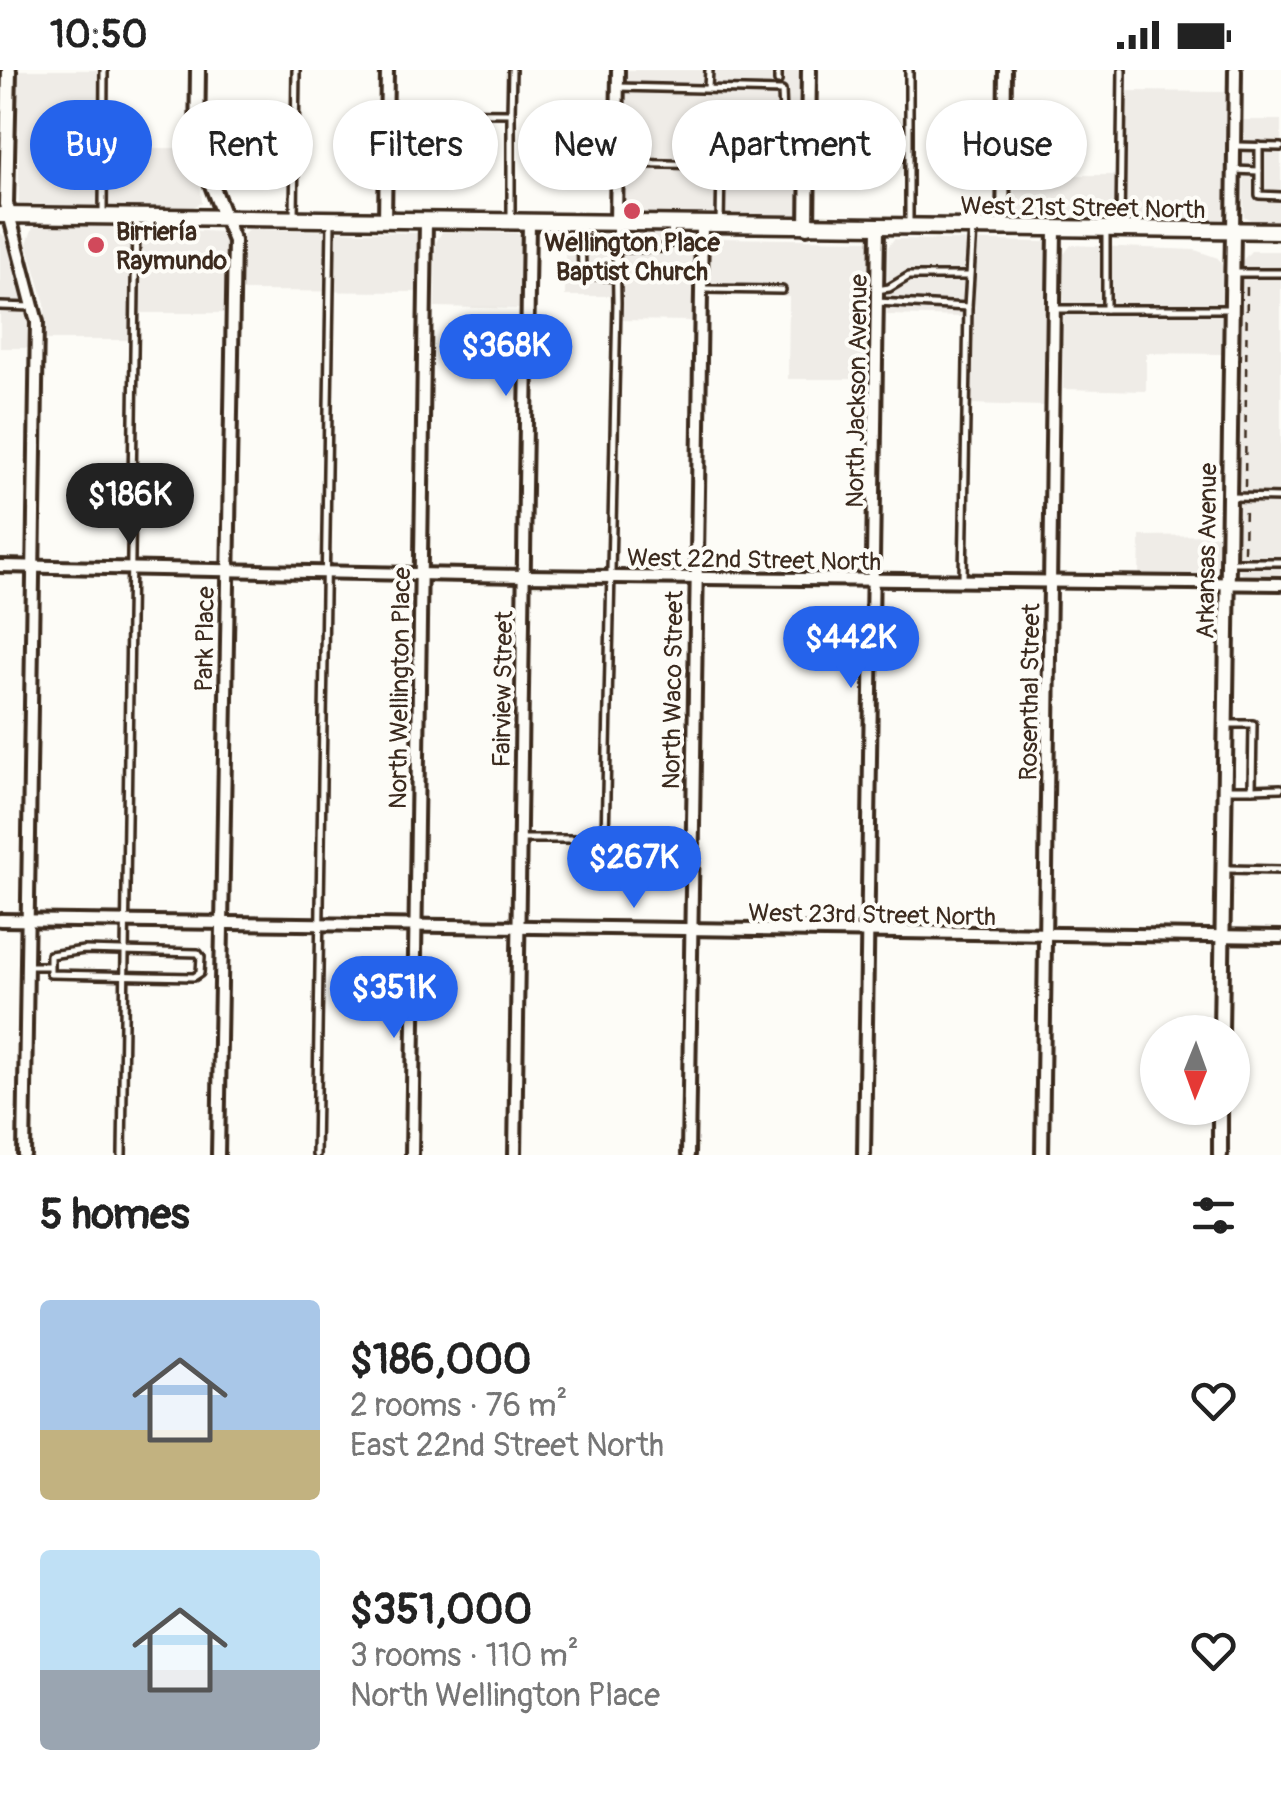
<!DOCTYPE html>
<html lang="en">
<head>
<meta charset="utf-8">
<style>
  :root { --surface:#fff; --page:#f2f2f2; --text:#222; --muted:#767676; --accent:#2563eb }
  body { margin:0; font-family:Pangolin,sans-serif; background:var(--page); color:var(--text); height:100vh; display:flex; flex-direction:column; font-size:38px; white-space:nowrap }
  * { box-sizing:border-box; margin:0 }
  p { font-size:32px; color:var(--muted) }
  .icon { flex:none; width:55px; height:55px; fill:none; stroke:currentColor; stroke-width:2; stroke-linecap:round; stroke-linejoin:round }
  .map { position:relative; height:1085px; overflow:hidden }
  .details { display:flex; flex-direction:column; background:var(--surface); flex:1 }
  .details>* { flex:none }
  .banner { position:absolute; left:30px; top:30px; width:1222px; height:90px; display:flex; gap:20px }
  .needle { width:65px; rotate:181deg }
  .fabs { position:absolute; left:1140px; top:945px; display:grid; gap:20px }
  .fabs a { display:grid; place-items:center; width:110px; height:110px; border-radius:50%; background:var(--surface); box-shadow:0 2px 8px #0004; font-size:50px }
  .price { position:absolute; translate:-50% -85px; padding:0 22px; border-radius:35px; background:var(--accent); color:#fff; font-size:32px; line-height:65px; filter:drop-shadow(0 2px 5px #0008) }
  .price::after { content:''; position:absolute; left:50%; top:60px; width:30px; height:22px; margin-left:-15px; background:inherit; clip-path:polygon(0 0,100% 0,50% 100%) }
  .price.active { background:#222; color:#fff }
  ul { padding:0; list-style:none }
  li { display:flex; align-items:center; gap:30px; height:250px; padding:0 40px }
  li span { display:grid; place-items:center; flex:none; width:280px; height:200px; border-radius:10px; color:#555 }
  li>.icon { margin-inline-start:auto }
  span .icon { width:120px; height:120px; fill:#fffc; stroke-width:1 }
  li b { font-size:42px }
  h2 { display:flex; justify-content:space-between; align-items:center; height:120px; padding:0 40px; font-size:42px }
  .tag { padding:0 35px; border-radius:45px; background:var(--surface); box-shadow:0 2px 8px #0004; font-size:35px; line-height:90px }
  .tag.active { background:var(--accent); color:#fff }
  .status { display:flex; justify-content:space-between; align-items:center; height:70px; padding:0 50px; background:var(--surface); direction:ltr }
  .status svg { height:28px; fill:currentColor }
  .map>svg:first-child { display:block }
  .built { fill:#efece7 }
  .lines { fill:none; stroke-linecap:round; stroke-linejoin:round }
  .service-casing { stroke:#3b2a1e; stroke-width:12 }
  .minor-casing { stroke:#3b2a1e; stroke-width:18 }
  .tertiary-casing { stroke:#3b2a1e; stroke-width:20 }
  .secondary-casing { stroke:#3b2a1e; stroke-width:21 }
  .path { stroke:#3b2a1e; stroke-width:2.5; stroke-dasharray:8 8; stroke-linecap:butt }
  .service { stroke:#fdfcf7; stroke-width:5 }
  .minor { stroke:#fdfcf7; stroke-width:10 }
  .tertiary { stroke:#fdfcf7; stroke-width:12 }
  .secondary { stroke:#fdfcf7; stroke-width:14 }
  .poi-dot { fill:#d1495b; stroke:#fdfcf7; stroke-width:4 }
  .labels { text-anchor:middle; stroke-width:8; stroke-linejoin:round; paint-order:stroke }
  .street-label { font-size:25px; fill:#3b2a1e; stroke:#fdfcf7 }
  .poi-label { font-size:25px; font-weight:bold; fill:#3b2a1e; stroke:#fdfcf7; text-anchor:start }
</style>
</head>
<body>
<div class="status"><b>10:50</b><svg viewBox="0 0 49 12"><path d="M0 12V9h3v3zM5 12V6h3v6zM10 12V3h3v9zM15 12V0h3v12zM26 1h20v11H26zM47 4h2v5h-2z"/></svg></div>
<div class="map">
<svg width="1281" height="1085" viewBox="0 0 1281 1085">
  <rect width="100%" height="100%" fill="#fdfcf7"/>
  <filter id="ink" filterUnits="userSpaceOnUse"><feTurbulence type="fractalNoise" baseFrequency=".01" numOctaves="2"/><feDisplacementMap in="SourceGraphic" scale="20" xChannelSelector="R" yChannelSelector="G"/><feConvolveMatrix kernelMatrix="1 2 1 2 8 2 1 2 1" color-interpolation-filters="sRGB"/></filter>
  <g filter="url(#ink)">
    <!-- built -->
    <g class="built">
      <path d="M18,0H107V78H189L201,120L202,133L186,140L19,134Z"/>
      <path d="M625,0H803L801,138L797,145L788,149L625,144Z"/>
      <path d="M1126,21L1226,22L1224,149L1125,150Z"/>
      <path d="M1243,50H1281V152H1254L1244,146Z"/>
      <path d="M1014,105H1117V150H1017L1014,146Z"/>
      <path d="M44,154L225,162L228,167L227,243H141V270H46L45,234L27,173L33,157Z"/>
      <path d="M249,159L418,163L421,222L242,221L241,167Z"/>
      <path d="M442,162L516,163L521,166L522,239L435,237L436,172Z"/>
      <path d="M0,163L5,166L26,232H0Z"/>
      <path d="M565,164H687L694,168L697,172V251L613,250V226H565Z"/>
      <path d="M717,168L872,170L873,309H788L789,227L711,225V176Z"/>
      <path d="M894,169L1047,172L1049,176L1048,336L965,334V247L887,245L888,177Z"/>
      <path d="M1071,175L1195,180L1218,188L1224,199L1223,284L1146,283V321L1063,319L1064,184Z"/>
      <path d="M1251,181H1281V507H1248L1238,501L1242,191Z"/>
      <path d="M0,239L27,241L31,278H0Z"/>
      <path d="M1221,465L1219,505L1139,507L1140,466Z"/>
    </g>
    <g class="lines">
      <!-- service casing -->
      <g class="service-casing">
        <g id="service">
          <path d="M778,11V0"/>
          <path d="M618,17L782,21L785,96"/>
          <path d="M708,18L709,0"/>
          <path d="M389,42L511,43V150"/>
          <path d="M511,43L512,0"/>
          <path d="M1237,76L1281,77"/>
          <path d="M1259,76V125L1281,126"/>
          <path d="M617,93L805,97"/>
          <path d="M1234,100L1259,101"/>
          <path d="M103,143L104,0"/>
          <path d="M294,147L296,0"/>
          <path d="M720,153L721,95"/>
          <path d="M581,154L582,204L617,208"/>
          <path d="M909,155V0"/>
          <path d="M1120,158L1122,0"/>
          <path d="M616,179L663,178L670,173L672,157"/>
          <path d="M1235,203H1281"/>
          <path d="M704,219L782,220"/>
          <path d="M877,220L889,218L909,206H968"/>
          <path d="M877,232L968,237L973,158"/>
          <path d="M0,236L32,237"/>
          <path d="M1055,239H1229"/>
          <path d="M1106,239V162"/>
          <path d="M1232,427L1281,428"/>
          <path d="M1229,492H1281"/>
          <path d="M963,508L968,237"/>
          <path d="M1228,719H1252L1253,654H1228"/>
          <path d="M1252,719L1281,718"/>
          <path d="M520,769H692"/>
          <path d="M605,769L617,233L616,157"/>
          <path d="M1227,799L1281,800"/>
          <path d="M84,880L198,883L201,887L200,903L194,907L50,904V885Z"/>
          <path d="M28,896H48"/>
          <path d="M122,1085L136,150"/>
          <path d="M316,1085L331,153"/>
        </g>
      </g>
      <!-- minor casing -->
      <g class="minor-casing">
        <g id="minor">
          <path d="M9,144L37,252L24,1085"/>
          <path d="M385,151L387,0"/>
          <path d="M616,154L618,0"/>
          <path d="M1003,159L1005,0"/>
          <path d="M1233,161L1235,0"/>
          <path d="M0,496L524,506L1281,514"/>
          <path d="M0,850L1281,867"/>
          <path d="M218,1085L234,171L225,149"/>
          <path d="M412,1085L426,152"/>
          <path d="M515,1085L529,153"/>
          <path d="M688,1085L702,156"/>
          <path d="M864,1085L878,158"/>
          <path d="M1042,1085L1055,159"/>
        </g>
      </g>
      <!-- tertiary casing -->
      <g class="tertiary-casing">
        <g id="tertiary">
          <path d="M9,0L6,134L9,144"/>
          <path d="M198,0L197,76L225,149"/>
          <path d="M807,157L809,0"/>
          <path d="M1221,962L1233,161"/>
          <path d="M1220,1085V1038"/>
        </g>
      </g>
      <!-- secondary casing -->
      <g class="secondary-casing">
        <path id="secondary" d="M0,145L1281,161"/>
      </g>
      <!-- path -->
      <g class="path">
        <path d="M1245,417L1247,210"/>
        <path d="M1244,482L1245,435"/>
      </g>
      <!-- service -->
      <use href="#service" class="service"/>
      <!-- minor -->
      <use href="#minor" class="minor"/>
      <!-- tertiary -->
      <use href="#tertiary" class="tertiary"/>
      <!-- secondary -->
      <use href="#secondary" class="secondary"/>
    </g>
  </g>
  <!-- markers -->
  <g class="poi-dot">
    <circle cx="632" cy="141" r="10"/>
    <circle cx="96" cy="175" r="10"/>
  </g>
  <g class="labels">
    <!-- street labels -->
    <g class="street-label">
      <text transform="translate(1083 137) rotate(1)" y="9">West 21st Street North</text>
      <text transform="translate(856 321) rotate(-89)" y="9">North Jackson Avenue</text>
      <text transform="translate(1206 481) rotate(-89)" y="9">Arkansas Avenue</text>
      <text transform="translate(754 489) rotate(1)" y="9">West 22nd Street North</text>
      <text transform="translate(204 569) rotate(-89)" y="9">Park Place</text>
      <text transform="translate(399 618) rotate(-89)" y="9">North Wellington Place</text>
      <text transform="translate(502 619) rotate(-89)" y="9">Fairview Street</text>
      <text transform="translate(672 620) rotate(-89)" y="9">North Waco Street</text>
      <text transform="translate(1029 622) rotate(-89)" y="9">Rosenthal Street</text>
      <text transform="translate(872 844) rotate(1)" y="9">West 23rd Street North</text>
    </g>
    <!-- poi labels -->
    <g class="poi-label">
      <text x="116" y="170">Birriería<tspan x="116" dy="29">Raymundo</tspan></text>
      <text x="632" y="181" text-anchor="middle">Wellington Place<tspan x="632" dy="29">Baptist Church</tspan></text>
    </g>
  </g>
</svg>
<div class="fabs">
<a><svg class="needle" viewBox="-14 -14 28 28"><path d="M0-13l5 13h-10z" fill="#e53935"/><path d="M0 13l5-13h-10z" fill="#767676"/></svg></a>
</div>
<b class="price" style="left:506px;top:329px">$368K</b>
<b class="price active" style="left:130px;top:478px">$186K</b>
<b class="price" style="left:851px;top:621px">$442K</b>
<b class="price" style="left:634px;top:841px">$267K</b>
<b class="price" style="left:394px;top:971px">$351K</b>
<div class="banner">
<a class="tag active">Buy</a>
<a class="tag">Rent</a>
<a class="tag">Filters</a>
<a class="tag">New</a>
<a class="tag">Apartment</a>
<a class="tag">House</a>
</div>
</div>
<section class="details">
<h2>5 homes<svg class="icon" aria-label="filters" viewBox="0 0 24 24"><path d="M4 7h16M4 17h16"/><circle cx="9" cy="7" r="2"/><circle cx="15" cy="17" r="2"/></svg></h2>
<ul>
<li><span style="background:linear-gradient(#a9c7e8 65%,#c2b280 0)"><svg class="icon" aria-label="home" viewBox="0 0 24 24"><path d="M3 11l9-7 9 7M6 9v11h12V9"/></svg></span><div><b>$186,000</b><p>2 rooms · 76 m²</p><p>East 22nd Street North</p></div><svg class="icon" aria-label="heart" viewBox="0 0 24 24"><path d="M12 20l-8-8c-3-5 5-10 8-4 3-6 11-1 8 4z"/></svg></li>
<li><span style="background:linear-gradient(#bfe0f5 60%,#9aa5b1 0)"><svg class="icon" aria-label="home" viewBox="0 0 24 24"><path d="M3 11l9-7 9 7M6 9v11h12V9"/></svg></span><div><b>$351,000</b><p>3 rooms · 110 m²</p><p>North Wellington Place</p></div><svg class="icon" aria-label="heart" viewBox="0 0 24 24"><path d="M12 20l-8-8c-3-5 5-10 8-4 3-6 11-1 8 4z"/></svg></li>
</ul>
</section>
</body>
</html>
